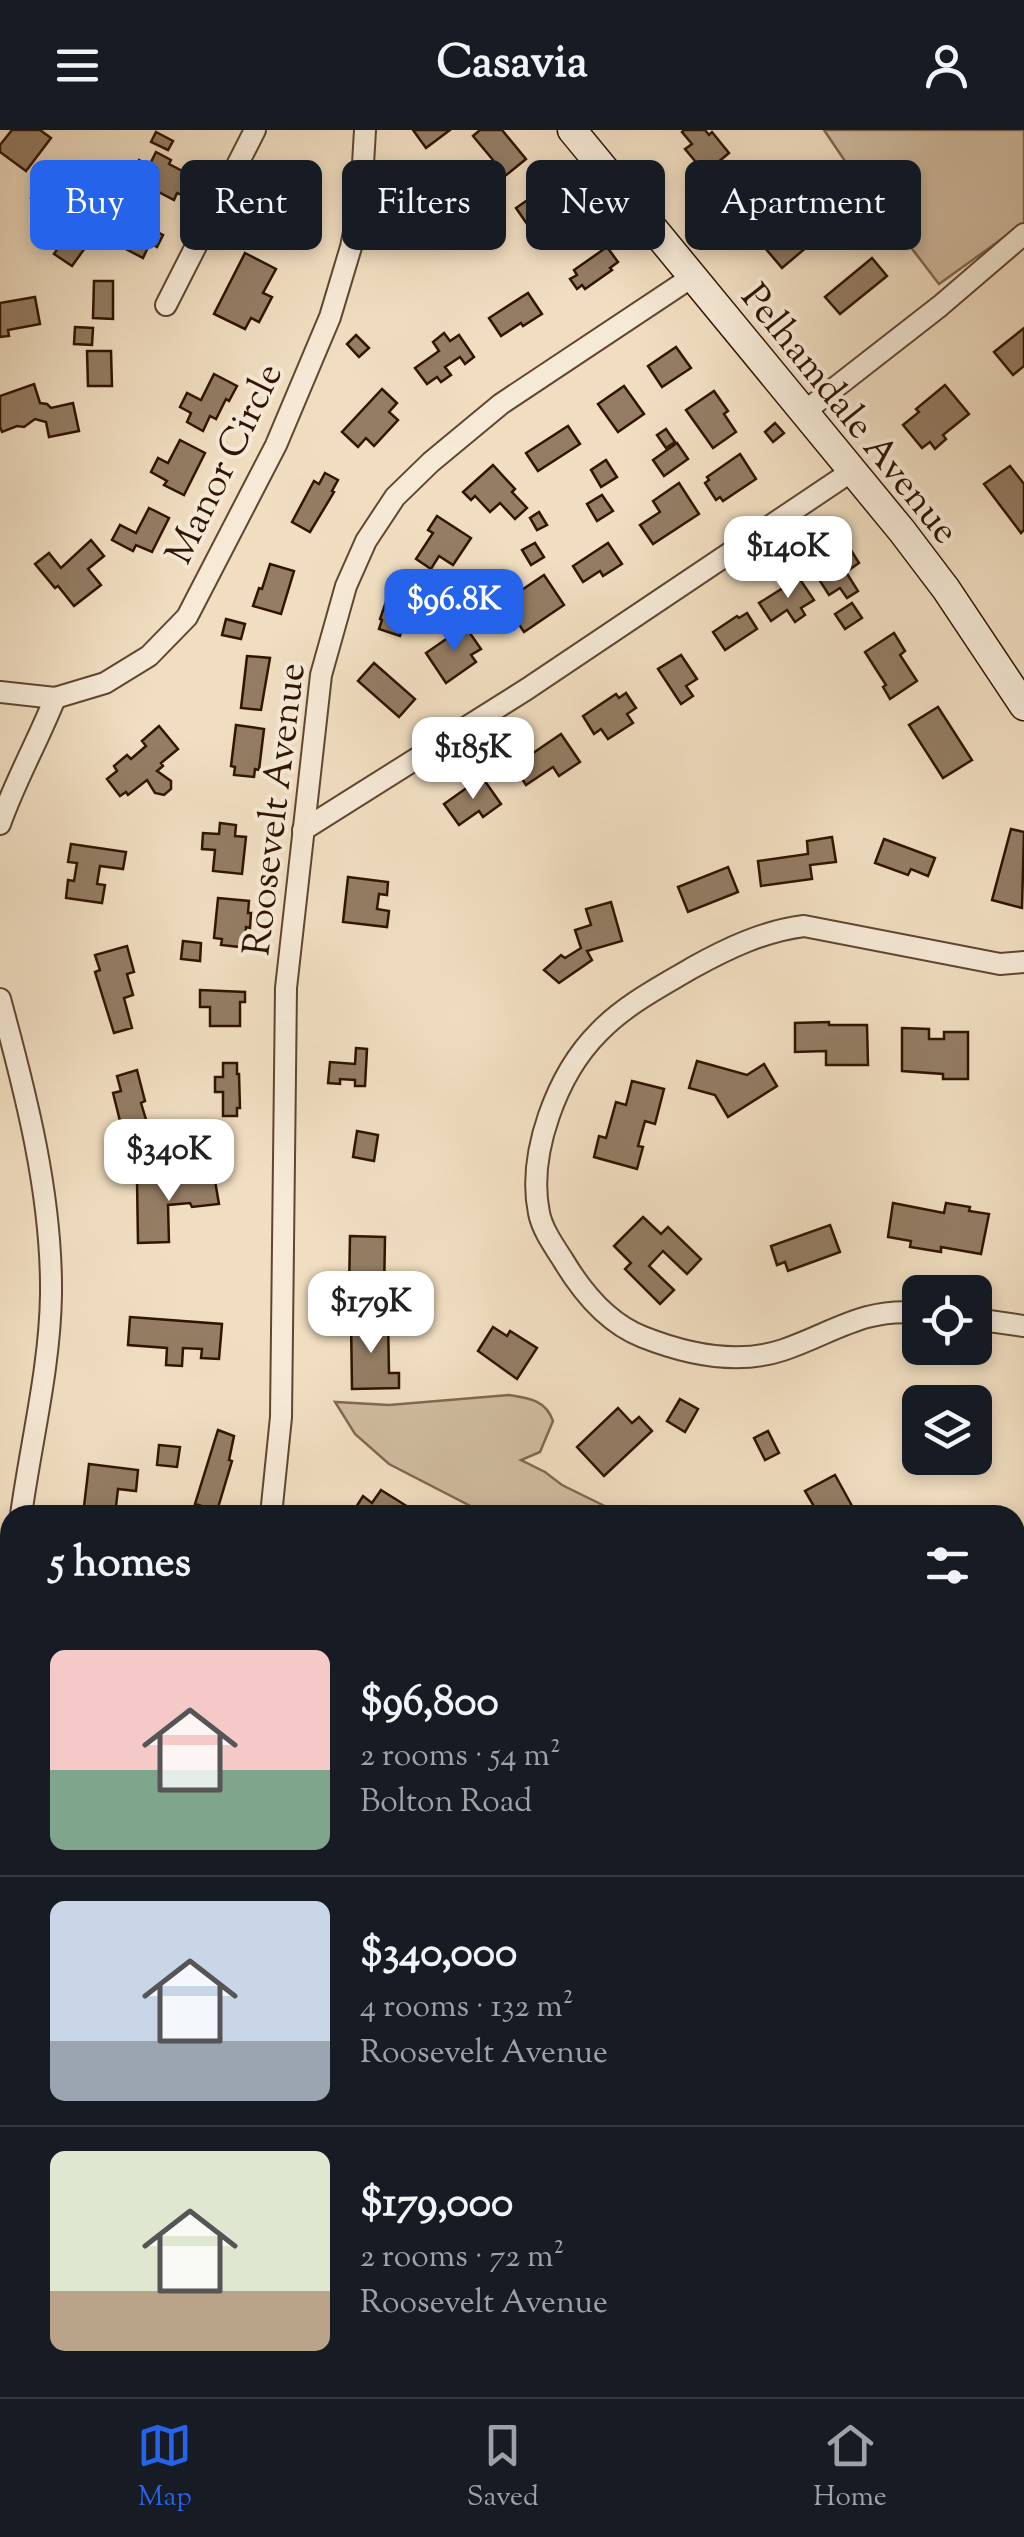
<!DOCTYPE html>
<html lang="en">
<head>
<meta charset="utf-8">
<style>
  :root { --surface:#171b24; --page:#20242c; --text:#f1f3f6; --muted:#9ea1a6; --line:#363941; --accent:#2563eb }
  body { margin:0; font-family:"Sorts Mill Goudy",serif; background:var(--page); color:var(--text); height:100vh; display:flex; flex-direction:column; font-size:38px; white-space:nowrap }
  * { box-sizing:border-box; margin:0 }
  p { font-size:32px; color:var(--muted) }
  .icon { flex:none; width:55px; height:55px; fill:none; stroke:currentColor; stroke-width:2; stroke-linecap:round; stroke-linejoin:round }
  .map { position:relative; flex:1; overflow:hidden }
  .drawer { position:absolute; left:0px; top:1375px; width:1025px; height:892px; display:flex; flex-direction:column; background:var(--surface); border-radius:30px 30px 0 0; box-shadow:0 5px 15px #0003 }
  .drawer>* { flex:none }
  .top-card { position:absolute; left:30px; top:30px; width:965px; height:90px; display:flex; gap:20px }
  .fabs { position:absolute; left:902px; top:1145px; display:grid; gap:20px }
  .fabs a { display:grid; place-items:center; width:90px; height:90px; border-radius:15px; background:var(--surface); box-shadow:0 5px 15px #0003; font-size:50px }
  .price { position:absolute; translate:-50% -85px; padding:0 22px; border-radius:20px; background:#fff; color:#222; font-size:32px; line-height:65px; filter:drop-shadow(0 2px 5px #0008) }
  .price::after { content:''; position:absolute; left:50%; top:60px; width:30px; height:22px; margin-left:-15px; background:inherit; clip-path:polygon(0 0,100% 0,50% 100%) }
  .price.current { background:var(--accent); color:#fff }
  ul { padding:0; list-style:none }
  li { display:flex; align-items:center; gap:30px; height:250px; padding:0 50px }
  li+li { border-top:2px solid var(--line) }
  li span { display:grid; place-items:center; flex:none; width:280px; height:200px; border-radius:15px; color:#555 }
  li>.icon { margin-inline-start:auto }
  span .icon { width:120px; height:120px; fill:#fffc; stroke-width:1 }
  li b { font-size:42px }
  h2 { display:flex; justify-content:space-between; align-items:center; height:120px; padding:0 50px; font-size:42px }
  .chip { padding:0 35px; border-radius:15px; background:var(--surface); box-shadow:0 5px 15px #0003; font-size:35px; line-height:90px }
  .chip.current { background:var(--accent); color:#fff }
  header { display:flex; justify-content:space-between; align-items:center; height:130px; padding:0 50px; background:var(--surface); font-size:45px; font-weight:700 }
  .dock { display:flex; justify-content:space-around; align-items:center; height:140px; border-top:2px solid var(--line); background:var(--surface); font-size:28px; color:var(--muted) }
  .dock a { display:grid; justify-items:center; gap:5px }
  .dock .current { color:var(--accent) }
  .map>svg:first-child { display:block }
  .green { fill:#d0bca0; stroke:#806850; stroke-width:2.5 }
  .water { fill:#af997f; stroke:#7c644c; stroke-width:2.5 }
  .building { fill:#947d64; stroke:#301400; stroke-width:2.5 }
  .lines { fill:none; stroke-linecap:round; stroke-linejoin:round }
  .street-casing { stroke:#604630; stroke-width:24 }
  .secondary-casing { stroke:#301400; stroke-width:31 }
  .street { stroke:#f6ead7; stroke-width:20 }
  .secondary { stroke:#f6ead7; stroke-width:28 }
  .labels { text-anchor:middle; stroke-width:8; stroke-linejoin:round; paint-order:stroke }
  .street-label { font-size:38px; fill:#301400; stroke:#f6ead7 }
</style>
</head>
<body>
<header><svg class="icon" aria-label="menu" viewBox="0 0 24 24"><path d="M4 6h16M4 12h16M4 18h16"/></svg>Casavia<svg class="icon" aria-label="person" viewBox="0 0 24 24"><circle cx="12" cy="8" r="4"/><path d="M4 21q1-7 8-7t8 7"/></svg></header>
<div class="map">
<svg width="1024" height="2267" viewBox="0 0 1024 2267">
  <rect width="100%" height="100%" fill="#f1dec1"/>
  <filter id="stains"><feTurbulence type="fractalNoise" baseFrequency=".002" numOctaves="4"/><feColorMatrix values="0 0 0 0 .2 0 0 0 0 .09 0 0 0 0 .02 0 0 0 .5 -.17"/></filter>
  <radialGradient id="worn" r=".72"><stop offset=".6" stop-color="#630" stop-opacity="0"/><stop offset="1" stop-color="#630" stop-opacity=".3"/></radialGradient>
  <!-- green -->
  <g class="green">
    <path d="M824,0H1024V93L939,154L847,34Z"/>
    <path d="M509,1265C529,1268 546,1270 553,1291L540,1322L521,1330L545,1342L562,1355L623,1385H488L389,1334L355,1304L335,1272L389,1275Z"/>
    <path d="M0,1831L10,1850V2258H430L441,2267H0Z"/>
    <path d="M1024,1859V1981L1015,1958V1863Z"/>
  </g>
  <!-- water -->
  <path class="water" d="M1024,2087V2267H887L901,2258H1015V2090Z"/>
  <!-- building -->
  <g class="building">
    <path d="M12,0H40L51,8L26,41L0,22V15Z"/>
    <path d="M413,0H450L426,18Z"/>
    <path d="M480,0H502L526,29L494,55L482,39L493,30L473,6Z"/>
    <path d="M684,0H705L709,5L712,2L729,23L705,43L685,19L692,14L682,2Z"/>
    <path d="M156,2L173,11L168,20L151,12Z"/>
    <path d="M156,22L171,30L169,34L192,46L182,65L177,63L174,70L130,47L139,30L149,36Z"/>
    <path d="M739,39L767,73L741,94L717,66L727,58L722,52Z"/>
    <path d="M43,43L61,51L49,76L31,68Z"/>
    <path d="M419,48L448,53L444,79L460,82L457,100L446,98L444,107L410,101Z"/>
    <path d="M545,66L561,89L568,85L579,100L559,114L553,106L541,114L516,78L532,67L536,72Z"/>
    <path d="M775,87L781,95L786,90L808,116L782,138L754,105Z"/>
    <path d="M107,90L129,102L135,90L163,105L157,117L150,113L143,128L99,105Z"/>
    <path d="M71,98L90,111L72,136L54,124Z"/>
    <path d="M607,117L618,132L610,138L612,140L585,159L582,155L577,159L570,149L577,145L574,140Z"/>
    <path d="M245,123L276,139L263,163L272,167L259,192L251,188L245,199L214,184Z"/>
    <path d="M872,128L887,146L840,184L825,167Z"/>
    <path d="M94,151H113V189L93,188Z"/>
    <path d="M528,163L542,184L523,196L521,193L501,206L489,188Z"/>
    <path d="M35,167L40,194L8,200L9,206L0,207V173Z"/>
    <path d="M75,197L93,198L92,215L74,214Z"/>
    <path d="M1024,198V236L1013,245L994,222Z"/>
    <path d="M444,203L450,211L459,205L474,227L465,234L460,227L445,237L451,245L441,252L437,247L427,254L415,238L439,221L433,212Z"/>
    <path d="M356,205L369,218L359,227L347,214Z"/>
    <path d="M676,217L691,238L662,257L648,236Z"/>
    <path d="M87,221H111L112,256H88Z"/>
    <path d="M214,244L237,256L229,271L226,269L216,289L210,286L203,301L187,292L191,283L180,277L187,263L201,270Z"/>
    <path d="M34,254L40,273L47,274L51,278L73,273L79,301L49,307L46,292L35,289L24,297L17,296L2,302L0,297V266Z"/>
    <path d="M945,255L969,284L943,305L946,309L935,319L930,312L922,318L903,295L919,282L916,279Z"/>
    <path d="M624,256L644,284L618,302L598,274Z"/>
    <path d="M382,259L397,273L389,282L398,290L374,316L366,308L358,317L342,302Z"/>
    <path d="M714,261L728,281L724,284L736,302L713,318L686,280Z"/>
    <path d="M775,293L784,303L773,312L765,302Z"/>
    <path d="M568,296L580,314L538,341L526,323Z"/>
    <path d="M666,299L675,312L666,318L657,305Z"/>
    <path d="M180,310L205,323L184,365L164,355L167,351L151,342L158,328L168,333Z"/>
    <path d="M677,313L688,329L664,346L653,330Z"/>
    <path d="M740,324L756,349L723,371L720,367L716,370L705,353L709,350L707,347Z"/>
    <path d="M606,330L617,347L601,357L591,340Z"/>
    <path d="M493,335L515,359L512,362L527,378L515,389L500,373L490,382L475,366L471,370L463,362Z"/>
    <path d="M1010,336L1024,354V400L1021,403L984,354Z"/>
    <path d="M325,343L338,350L332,361L334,362L310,402L292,392L314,351L319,354Z"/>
    <path d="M679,353L699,384L653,414L640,395L660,382L653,371Z"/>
    <path d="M602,365L613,381L597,391L587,374Z"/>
    <path d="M149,378L169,388L152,422L136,415L133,421L112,410L120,395L136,403Z"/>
    <path d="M539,382L547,395L537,400L530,388Z"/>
    <path d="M437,386L471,408L453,435L439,426L431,439L416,429L433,403L428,400Z"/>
    <path d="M91,410L104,426L88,439L101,455L74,476L58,456L55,458L35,434L49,423L61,438Z"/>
    <path d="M535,413L544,427L531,435L522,420Z"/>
    <path d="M608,413L622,434L603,446L600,441L583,452L573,436Z"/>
    <path d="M847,414L859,433L846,442L858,461L847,468L840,458L829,465L811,437Z"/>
    <path d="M270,434L294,441L281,484L253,476L259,458L262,459Z"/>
    <path d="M544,445L564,475L524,502L504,472Z"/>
    <path d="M799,448L814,470L801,478L805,485L795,492L787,480L771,491L759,473Z"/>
    <path d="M390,460L413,468L400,506L379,499L382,490L380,489Z"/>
    <path d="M852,473L862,488L845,499L835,484Z"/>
    <path d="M747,483L757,499L725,520L713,502L737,486L739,488Z"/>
    <path d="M226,489L245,494L241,509L222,505Z"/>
    <path d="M465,496L481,519L471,525L476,532L446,553L426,523Z"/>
    <path d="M894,503L905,521L900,525L917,551L890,569L883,557L886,555L865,522Z"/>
    <path d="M681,525L697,549L686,556L693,566L681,574L658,539Z"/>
    <path d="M247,526L270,528L261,580L241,578Z"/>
    <path d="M374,533L415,569L399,587L358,551Z"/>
    <path d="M626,563L636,578L627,584L633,593L608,609L601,599L594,604L583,586L616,564L619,568Z"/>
    <path d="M938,577L972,630L943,648L909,595Z"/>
    <path d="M236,595L264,599L259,640L255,639L254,647L234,645L235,637L231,636Z"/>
    <path d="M159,596L178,619L161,633L163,636L157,641L171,651V659L164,665L155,663L147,650L128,665L126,662L120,666L107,649L117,641L114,636L127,625L131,629L146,616L142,611Z"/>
    <path d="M561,604L580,632L559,646L553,637L526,655L514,636Z"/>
    <path d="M482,647L501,674L483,687L479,681L459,695L444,674Z"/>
    <path d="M220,693L236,695L235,706L246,707L242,744L213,741L215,720L202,719L203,703L219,704Z"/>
    <path d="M1011,699L1024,702L1022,778L992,770Z"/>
    <path d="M832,707L836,732L810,735L812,749L761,756L758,731L808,724L807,711Z"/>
    <path d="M884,709L935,728L928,746L911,739L908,745L875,733Z"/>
    <path d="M71,714L126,722L123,739L100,736L97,754L105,755L102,773L66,768L68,750L74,751L77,733L68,732Z"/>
    <path d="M728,737L738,762L688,782L678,757Z"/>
    <path d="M348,747L388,752L387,765L379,764L377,779L389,781L387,797L343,792Z"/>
    <path d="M218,768L249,771L248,783H251L250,798L246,797L245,811H240V817L221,815L222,809L214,808Z"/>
    <path d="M611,772L622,811L587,821L592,830L559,853L544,840L561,825L565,828L581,818L575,800L591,795L586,779Z"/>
    <path d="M183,811L201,813L200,831L181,829Z"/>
    <path d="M127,816L134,842L127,844L133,865L124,868L132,898L114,903L95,842L100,840L95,825Z"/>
    <path d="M200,860L245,862V872H240V896H210V877H200Z"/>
    <path d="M829,892V895H867L868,935H826V921L795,922V893Z"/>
    <path d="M902,898L929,899V909H944V902H968V949H943V944L902,941Z"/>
    <path d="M356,918L367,919L365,956H355V950L340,949V954L328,953L330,932L355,934Z"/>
    <path d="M697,931L747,945L764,934L777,956L728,987L715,965L689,958Z"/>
    <path d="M223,933H237V944H239L240,978H237V986H223V962H215V947H223Z"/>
    <path d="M137,940L145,971L141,973L150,1003L132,1008L130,1001L123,1003L113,963L121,961L117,946Z"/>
    <path d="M632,951L664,959L655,994L645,991L638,1016L643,1017L637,1039L594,1027L599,1006L606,1008L616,972L626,975Z"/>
    <path d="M357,1001L378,1005L374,1031L353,1027Z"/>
    <path d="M214,1045L219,1074L192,1077L190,1073L168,1075L169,1112L138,1113L137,1050H166V1054Z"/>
    <path d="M893,1073L944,1083L946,1073L970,1077L969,1081L989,1084L981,1124L941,1117V1122L910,1117L911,1111L888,1107Z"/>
    <path d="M643,1087L661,1104L668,1097L701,1129L687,1144L663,1121L649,1136L674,1160L660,1174L625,1139L631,1133L614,1116Z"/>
    <path d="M830,1095L840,1122L788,1141L785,1132L777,1135L771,1116Z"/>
    <path d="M350,1106L385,1107L384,1164L349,1163Z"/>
    <path d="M130,1187L222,1194L219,1229L201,1228L202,1219L183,1218L182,1236L166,1235L167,1218L128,1215Z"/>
    <path d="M388,1189L389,1243H399V1258L352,1259L351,1190Z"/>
    <path d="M493,1197L507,1206L510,1201L537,1218L517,1249L478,1221Z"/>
    <path d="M680,1269L698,1279L685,1302L667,1291Z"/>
    <path d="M618,1278L632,1293L639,1287L652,1301L604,1346L577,1317Z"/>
    <path d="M218,1300L234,1306L229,1330L232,1331L217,1381L195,1374Z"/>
    <path d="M768,1301L779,1323L765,1330L754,1308Z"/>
    <path d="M159,1315L180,1317L177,1337L157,1335Z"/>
    <path d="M89,1334L138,1340L136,1361L118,1359L115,1385H83Z"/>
    <path d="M835,1345L857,1385H819L805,1361Z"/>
    <path d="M381,1360L413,1380L409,1385H351L363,1366L372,1373Z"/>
    <path d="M1021,1432L1024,1438V1473L1015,1478V1435Z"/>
    <path d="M1024,1725V1766L1015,1750V1730Z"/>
  </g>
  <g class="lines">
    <!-- street casing -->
    <g class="street-casing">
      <g id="street">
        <path d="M166,175L255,0"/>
        <path d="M804,282L940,176L1024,104"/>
        <path d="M0,562L55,568L105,553L149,526L187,487L276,315L330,187L351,117L361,68L365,0"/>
        <path d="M0,694C15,651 38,611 55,568"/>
        <path d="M303,700L527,559L852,341"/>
        <path d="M0,869C26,964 52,1065 51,1164C50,1238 31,1312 21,1385"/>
        <path d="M920,1183C864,1177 833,1203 783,1220C738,1235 686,1224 643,1207C607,1193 582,1162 563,1130C554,1116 542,1099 539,1083C527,1024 557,944 599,902C625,875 660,857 692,838C728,818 764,801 804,796L1000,834L1024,832"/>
        <path d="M975,1189L1024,1196"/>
        <path d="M271,1385L281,1287L286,858L321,545L346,456L366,411L395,367L431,332L501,274L692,147"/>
        <path d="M0,1540L10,1500"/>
      </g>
    </g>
    <!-- secondary casing -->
    <g class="secondary-casing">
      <g id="secondary">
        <path d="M572,0L902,401L946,459L1024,576"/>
        <path d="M1015,1858L1024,1855"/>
        <path d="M356,2267L367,2258"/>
      </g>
    </g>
    <!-- street -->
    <use href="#street" class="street"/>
    <!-- secondary -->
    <use href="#secondary" class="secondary"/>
  </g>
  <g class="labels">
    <!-- street labels -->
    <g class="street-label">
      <text transform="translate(851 283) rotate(51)" y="13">Pelhamdale Avenue</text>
      <text transform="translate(223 333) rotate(-64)" y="13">Manor Circle</text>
      <text transform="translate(273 679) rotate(-83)" y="13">Roosevelt Avenue</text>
    </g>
  </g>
  <rect width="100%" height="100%" filter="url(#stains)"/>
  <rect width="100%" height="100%" fill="url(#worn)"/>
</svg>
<div class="fabs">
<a><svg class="icon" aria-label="locate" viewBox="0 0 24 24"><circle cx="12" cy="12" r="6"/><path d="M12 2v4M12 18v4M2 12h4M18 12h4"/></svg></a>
<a><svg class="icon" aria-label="layers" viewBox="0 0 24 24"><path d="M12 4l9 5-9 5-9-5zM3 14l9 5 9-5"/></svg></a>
</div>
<b class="price" style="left:788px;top:471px">$140K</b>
<b class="price current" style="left:454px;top:524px">$96.8K</b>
<b class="price" style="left:473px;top:672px">$185K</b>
<b class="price" style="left:169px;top:1074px">$340K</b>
<b class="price" style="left:371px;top:1226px">$179K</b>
<div class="top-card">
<a class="chip current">Buy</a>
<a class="chip">Rent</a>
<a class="chip">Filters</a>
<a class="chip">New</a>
<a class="chip">Apartment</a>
</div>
<section class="drawer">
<h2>5 homes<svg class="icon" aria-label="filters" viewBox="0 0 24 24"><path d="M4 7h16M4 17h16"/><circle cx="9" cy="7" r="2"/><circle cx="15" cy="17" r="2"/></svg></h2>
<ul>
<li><span style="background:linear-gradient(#f6c9c9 60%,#7fa58c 0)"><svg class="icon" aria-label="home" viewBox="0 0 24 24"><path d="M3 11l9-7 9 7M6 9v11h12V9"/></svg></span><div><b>$96,800</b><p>2 rooms · 54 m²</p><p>Bolton Road</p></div></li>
<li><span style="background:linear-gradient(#c9d6e8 70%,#9aa5b1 0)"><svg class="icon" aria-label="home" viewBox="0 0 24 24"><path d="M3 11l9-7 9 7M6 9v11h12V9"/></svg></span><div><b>$340,000</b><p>4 rooms · 132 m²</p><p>Roosevelt Avenue</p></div></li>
<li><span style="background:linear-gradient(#dfe7d0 70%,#b9a48a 0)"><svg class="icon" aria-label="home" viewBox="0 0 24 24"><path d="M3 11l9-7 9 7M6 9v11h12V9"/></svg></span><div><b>$179,000</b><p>2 rooms · 72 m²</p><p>Roosevelt Avenue</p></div></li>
</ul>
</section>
</div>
<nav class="dock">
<a class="current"><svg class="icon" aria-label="map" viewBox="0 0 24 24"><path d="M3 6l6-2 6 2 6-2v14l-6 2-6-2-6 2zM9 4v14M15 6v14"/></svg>Map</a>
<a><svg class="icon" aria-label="saved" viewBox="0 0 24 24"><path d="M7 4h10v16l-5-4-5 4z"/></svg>Saved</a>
<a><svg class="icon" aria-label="home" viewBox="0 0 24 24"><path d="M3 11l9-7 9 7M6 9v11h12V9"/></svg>Home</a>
</nav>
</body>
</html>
